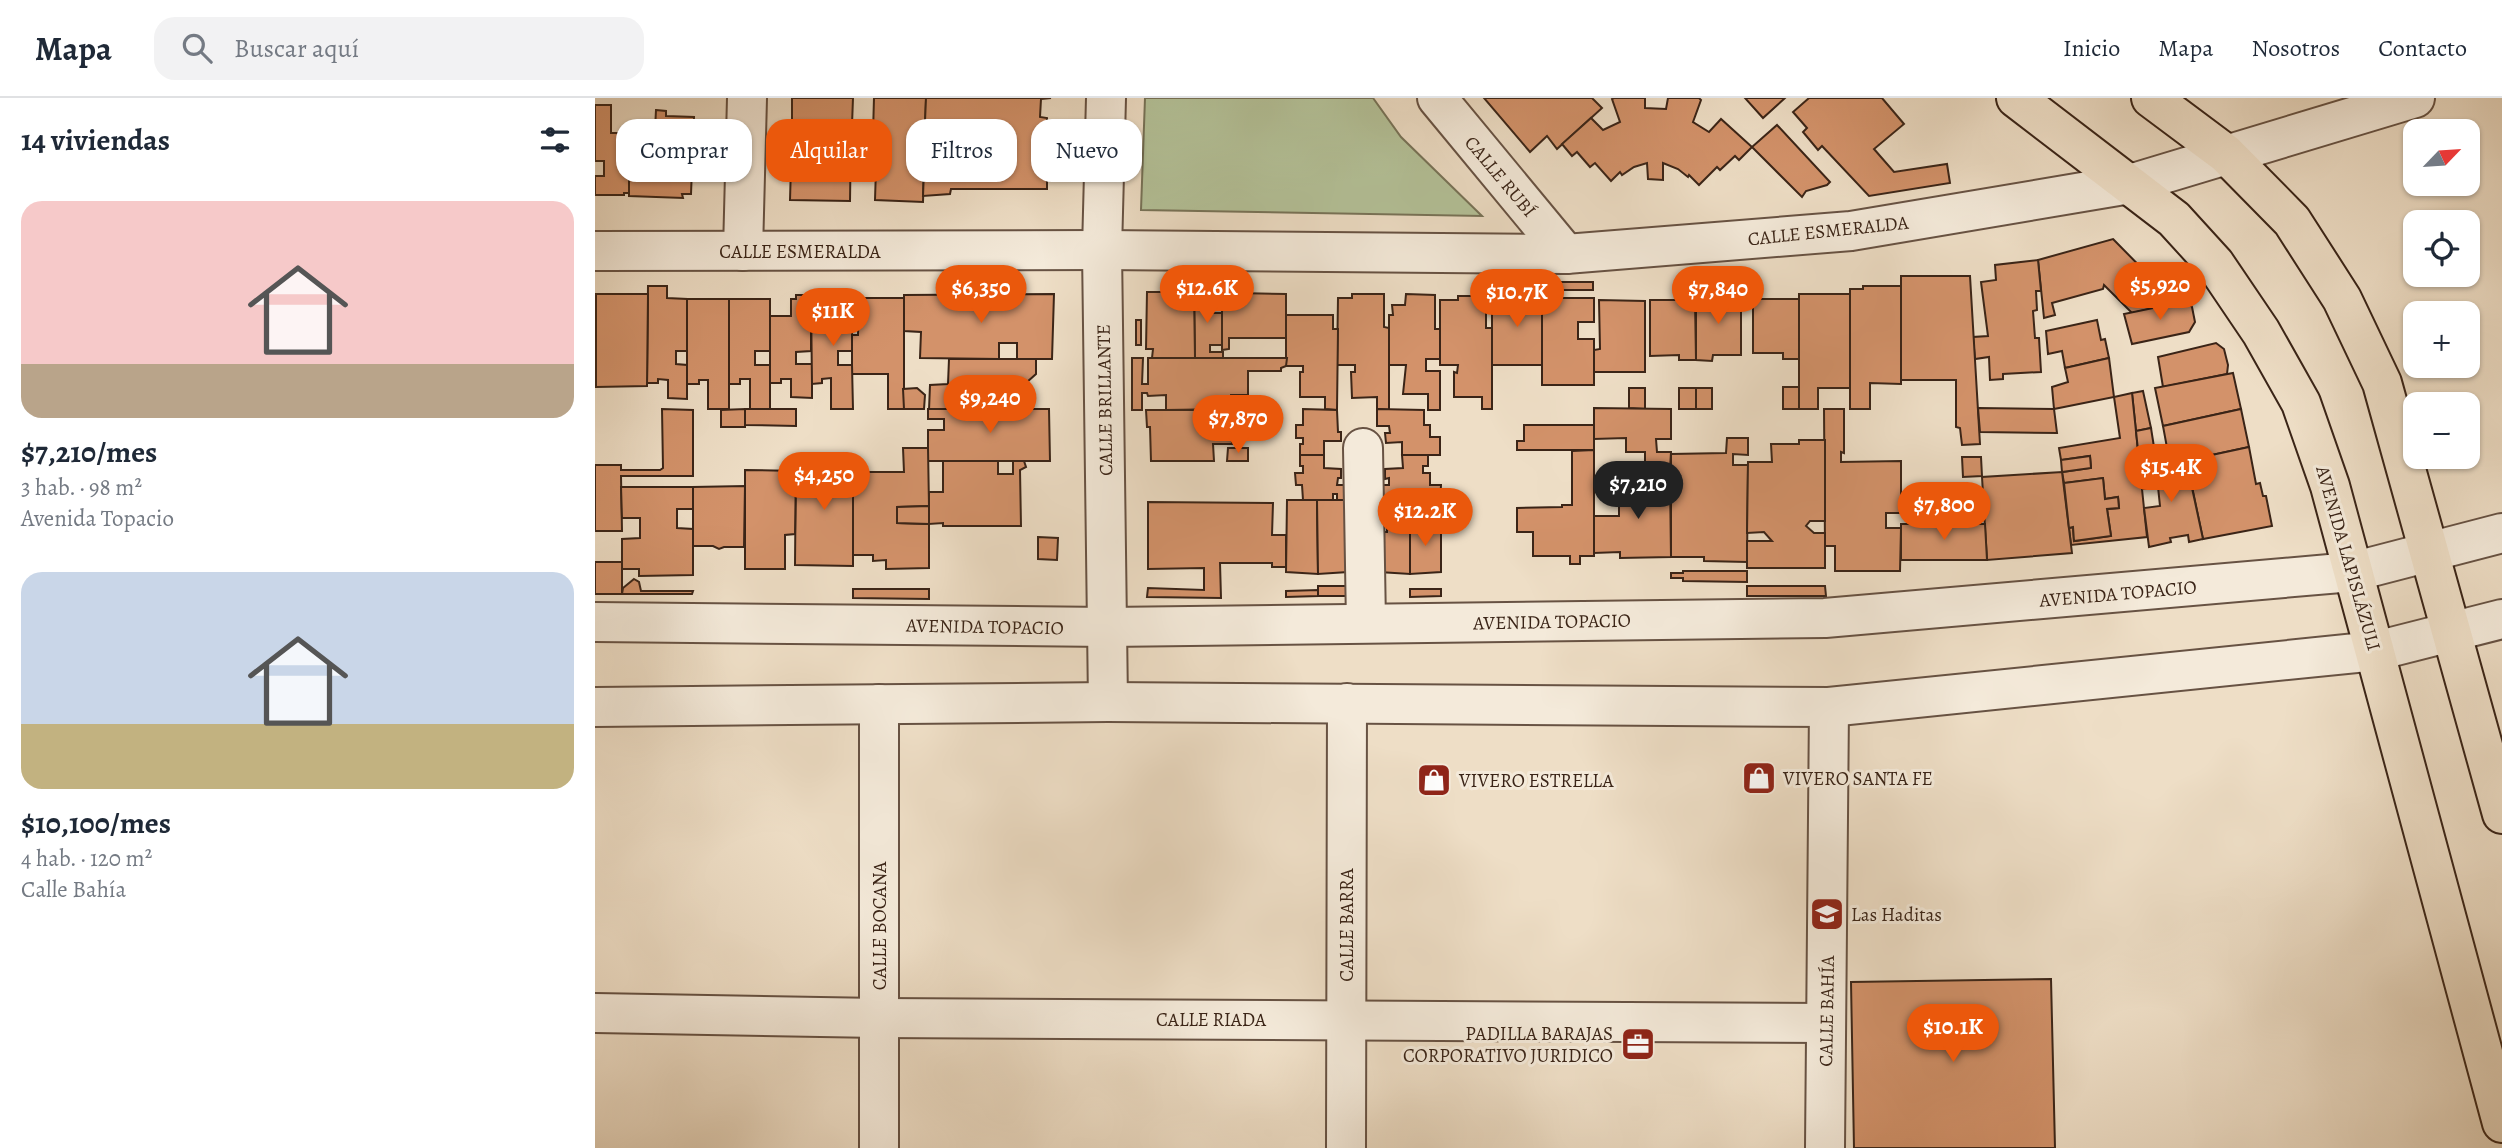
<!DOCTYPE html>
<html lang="es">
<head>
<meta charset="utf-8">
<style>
  :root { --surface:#fff; --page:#f2f2f3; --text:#1f2937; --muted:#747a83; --line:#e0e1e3; --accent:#ea580c }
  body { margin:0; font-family:Alegreya,serif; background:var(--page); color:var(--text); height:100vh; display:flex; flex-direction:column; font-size:26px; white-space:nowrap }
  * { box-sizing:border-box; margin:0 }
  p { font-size:23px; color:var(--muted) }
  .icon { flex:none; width:38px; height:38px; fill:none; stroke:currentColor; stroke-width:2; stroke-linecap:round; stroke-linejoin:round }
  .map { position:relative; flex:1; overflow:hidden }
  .panel { display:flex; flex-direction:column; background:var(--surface); width:595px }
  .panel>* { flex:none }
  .hud { position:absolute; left:21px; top:21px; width:665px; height:63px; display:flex; gap:14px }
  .needle { width:46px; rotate:65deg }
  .fabs { position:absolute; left:1808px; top:21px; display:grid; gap:14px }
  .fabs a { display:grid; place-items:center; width:77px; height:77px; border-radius:14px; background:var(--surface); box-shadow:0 2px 5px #0004; font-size:35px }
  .price { position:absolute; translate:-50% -60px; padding:0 16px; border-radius:24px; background:var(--accent); color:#fff; font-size:23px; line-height:46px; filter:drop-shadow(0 2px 4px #0008) }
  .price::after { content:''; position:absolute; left:50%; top:42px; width:21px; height:16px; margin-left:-10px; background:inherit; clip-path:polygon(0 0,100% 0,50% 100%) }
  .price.selected { background:#222; color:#fff }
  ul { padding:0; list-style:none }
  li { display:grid; align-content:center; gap:14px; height:371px; padding:0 21px }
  li span { display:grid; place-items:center; height:217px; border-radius:21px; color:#555 }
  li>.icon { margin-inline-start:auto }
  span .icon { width:126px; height:126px; fill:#fffc; stroke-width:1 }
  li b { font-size:30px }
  h2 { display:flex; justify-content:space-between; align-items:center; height:84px; padding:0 21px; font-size:30px }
  .chip { padding:0 24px; border-radius:21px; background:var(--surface); box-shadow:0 2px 5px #0004; font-size:24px; line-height:63px }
  .chip.selected { background:var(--accent); color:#fff }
  header { display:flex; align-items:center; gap:42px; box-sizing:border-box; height:98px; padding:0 35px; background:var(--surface); border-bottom:2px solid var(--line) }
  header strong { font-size:33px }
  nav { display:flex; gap:38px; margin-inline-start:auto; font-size:24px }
  .search { width:490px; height:63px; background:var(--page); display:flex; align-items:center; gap:18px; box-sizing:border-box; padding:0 24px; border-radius:21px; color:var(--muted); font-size:26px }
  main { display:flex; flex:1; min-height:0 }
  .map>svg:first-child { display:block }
  .green { fill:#b4c299; stroke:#777358; stroke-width:2 }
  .building { fill:#d3926a; stroke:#3a2417; stroke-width:2; fill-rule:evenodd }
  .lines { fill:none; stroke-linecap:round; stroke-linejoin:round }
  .minor-casing { stroke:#675243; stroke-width:42 }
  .major-casing { stroke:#3a2417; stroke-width:42 }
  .minor { stroke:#f4eada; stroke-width:38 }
  .major { stroke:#eedec6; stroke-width:38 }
  .labels { text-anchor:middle; stroke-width:6; stroke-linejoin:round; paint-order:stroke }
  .street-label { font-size:19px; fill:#3a2417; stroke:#f4eada }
  .poi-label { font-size:19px; fill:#3a2417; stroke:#f4eada; text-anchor:start }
</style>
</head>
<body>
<header>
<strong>Mapa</strong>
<div class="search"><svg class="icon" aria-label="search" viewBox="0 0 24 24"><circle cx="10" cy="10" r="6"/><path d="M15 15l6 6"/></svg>Buscar aquí</div>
<nav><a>Inicio</a><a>Mapa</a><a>Nosotros</a><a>Contacto</a></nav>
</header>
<main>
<section class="panel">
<h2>14 viviendas<svg class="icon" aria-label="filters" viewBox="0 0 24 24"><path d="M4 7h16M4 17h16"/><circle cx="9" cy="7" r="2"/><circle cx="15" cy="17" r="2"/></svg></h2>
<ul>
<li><span style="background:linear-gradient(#f6c9c9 75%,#b9a48a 0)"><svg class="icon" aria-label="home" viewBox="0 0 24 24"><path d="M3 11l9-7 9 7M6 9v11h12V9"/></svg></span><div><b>$7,210/mes</b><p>3 hab. · 98 m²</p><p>Avenida Topacio</p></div></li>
<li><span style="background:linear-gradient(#c9d6e8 70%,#c2b280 0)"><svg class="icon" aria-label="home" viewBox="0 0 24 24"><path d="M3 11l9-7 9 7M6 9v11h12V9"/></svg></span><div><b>$10,100/mes</b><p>4 hab. · 120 m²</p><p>Calle Bahía</p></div></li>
</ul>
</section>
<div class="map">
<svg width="1907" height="1050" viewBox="0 0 1907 1050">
  <rect width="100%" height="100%" fill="#eedec6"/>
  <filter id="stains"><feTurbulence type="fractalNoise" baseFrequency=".00286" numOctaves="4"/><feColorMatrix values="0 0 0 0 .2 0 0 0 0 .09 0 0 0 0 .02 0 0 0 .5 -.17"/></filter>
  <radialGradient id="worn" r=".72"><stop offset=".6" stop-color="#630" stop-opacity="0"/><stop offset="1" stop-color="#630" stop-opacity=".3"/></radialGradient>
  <!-- green -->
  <path class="green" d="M550,0H778L806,39L887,118L546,112Z"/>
  <!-- building -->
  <g class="building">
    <path d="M197,0H258L257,27H264L263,35L197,34Z"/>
    <path d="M279,0H331L328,104L280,102L281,70H277Z"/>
    <path d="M331,0H456L446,1L445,19L452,20V36H445V56H452V91H356L355,96L328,98L330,46L347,47L348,22L330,23ZM395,35L420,36L419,53H394Z"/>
    <path d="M889,0H997L1007,10L962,51L952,38L935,54Z"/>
    <path d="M1019,0H1050V10L1071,11L1073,0H1104L1106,2L1098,24L1114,34L1126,21L1157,49L1144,62L1140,58L1125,72L1122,69L1104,87L1094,77L1093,79L1083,71L1068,65V82L1053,81L1052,65L1039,69L1027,77L1025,74L1016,83L1000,65L995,69L982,54L977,58L967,46L996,20L1008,32L1025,24L1017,1Z"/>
    <path d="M1150,0H1190L1168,20Z"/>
    <path d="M1214,0H1287L1309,26L1279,51L1299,74L1352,66L1355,85L1274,98L1227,48L1223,52L1208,34L1212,30L1198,14Z"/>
    <path d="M0,7H16V35H36L34,95H29V97H0V78H9V63H0Z"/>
    <path d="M61,12L71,13V18L99,19L96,96H87L88,100L34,98V76L71,77V64L35,63L36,31L60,32Z"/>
    <path d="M1182,27L1235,84L1232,87L1211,93L1207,99L1157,49Z"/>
    <path d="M197,34L256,35L255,103L195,102Z"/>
    <path d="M1518,141L1581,205L1537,215L1509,187L1508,191L1457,205L1460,217L1449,220L1443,162Z"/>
    <path d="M1443,162L1446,193H1441L1442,212L1438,213L1440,240H1444L1446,274L1408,276V281L1395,282L1394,259L1380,261L1378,239L1393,238L1386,184L1401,182L1400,167Z"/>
    <path d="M1306,178H1375L1385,346L1367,347L1365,330L1361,329V282H1306Z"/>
    <rect x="947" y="184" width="51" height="8"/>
    <path d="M53,188H72V200L92,201V253H81V266L92,267V301L73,300V282L63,281V285H52Z"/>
    <path d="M1268,188H1306V286L1275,285V311H1255V191H1268Z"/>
    <path d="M612,192H626L627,205H613V215H627V247H615V254H628V260H600L599,194H612Z"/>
    <path d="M552,194H599L600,260H557L558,251H551Z"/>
    <path d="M642,195L691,196V240H634V251L627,252V209H642Z"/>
    <path d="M897,195L947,196V267H897Z"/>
    <path d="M1,196H53L52,288L1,289Z"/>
    <path d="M459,196L457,261H422V245H404V261L325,260L326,234L309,233V197Z"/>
    <path d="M757,196H789V229L794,230V312L782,311V299L757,300L756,274H760V267H742L743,200H757Z"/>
    <path d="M811,196L840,197V231H845V261H831V273H845V312H833V296H808L811,267H794V217H798L797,207H810Z"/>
    <path d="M1204,196H1255V290H1223V311H1204Z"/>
    <path d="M201,197H216V253L201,254V266H217V300L196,299V281H186V285H175V218H196V201H201Z"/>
    <path d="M1101,197H1146V257H1118L1117,263L1101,262Z"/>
    <path d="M863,198H891V230H897V311H887V299H859V274L862,275L863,267H845V202H863Z"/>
    <path d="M264,200H309V311H293V276H257V237H263Z"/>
    <path d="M947,200H999V224H983V241H999V287H947Z"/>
    <path d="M92,201H134V311H113V282H104V286H92Z"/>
    <path d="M134,201H175V253H160V267H175V311H155V281H145V286H134Z"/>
    <path d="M257,201V253H243V267H257L258,311H236V280L227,281V285L217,286L216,202Z"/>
    <path d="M1158,201H1204V261H1188V255H1158Z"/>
    <path d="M1004,202L1050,203V274H999V252L1005,251Z"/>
    <path d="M1055,202H1100L1101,262H1084V257L1055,258Z"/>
    <path d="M1592,203L1597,209L1600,224L1594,234L1537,246L1529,216Z"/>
    <path d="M691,217H738V231H743L742,312L730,311V299H705V274H708V268H691Z"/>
    <rect x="541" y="222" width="5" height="25"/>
    <path d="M1502,222L1506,242L1510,241L1514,260L1470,270L1467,253L1453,256L1451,233Z"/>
    <path d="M1621,245L1629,251L1633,267L1632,276L1568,289L1563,259Z"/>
    <path d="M537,260H548L547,286H553V260H692L691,268L686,270V273H653V297H636L635,311L571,312V297L553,298L552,295H547V312H537Z"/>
    <path d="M1514,260L1519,299L1459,311L1457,289L1473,284L1470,270Z"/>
    <path d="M354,261H441V276L413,301V311L334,312L335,287L353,286Z"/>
    <path d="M1638,275L1646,311L1568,328L1560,290Z"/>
    <rect x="1188" y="289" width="16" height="22"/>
    <path d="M322,290L330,297L329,311H309L308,291Z"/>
    <path d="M1034,290H1050V311L1034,310Z"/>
    <rect x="1084" y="290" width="17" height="21"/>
    <rect x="1101" y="290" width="16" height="21"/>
    <path d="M1548,293L1556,330L1541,333L1537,295Z"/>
    <path d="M1537,295L1552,439L1476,447L1474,430L1478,429L1479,443L1516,438L1512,411L1524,410L1523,399L1510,401L1508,380L1469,385L1467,374L1496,370L1495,358L1466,362L1464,350L1525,340L1519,299Z"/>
    <path d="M999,310L1076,311V341H1061L1062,354H1076L1075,371H1050V354H1031V340L999,341Z"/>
    <path d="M1383,310L1459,311L1462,335L1385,334Z"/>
    <path d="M67,311L98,312V378H26L27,433H0V367H26V372H65L68,370Z"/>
    <path d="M150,311V329H126V312Z"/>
    <path d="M150,311H201V328L150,327Z"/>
    <path d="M333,311H454L455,363H333V332H349V321H333Z"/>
    <path d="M708,311L742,312L743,334H746V343H729V357H705V346H708V340H701V327H708Z"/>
    <path d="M782,311L829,312V327H835V339H845V357H807V344L791,345L790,335H795L794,328H782Z"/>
    <path d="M1229,311H1249V355L1246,354V364L1306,363V415H1291V430H1306L1305,473H1240V448H1230Z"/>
    <path d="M1646,311L1654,349L1575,366L1568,328Z"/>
    <path d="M551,312H636L637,346H618L619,363H556L555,329H552Z"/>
    <path d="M929,327H999V352H922V343H929Z"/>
    <path d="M1556,330L1559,349L1543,352L1541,333Z"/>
    <path d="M1132,340H1153V357L1138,356V367H1153L1152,464L1109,463V459H1076V356L1131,355Z"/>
    <path d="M1204,342H1230V423H1215L1211,428L1219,435H1230V470H1152V443H1177L1169,434L1152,435L1153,364H1177L1176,346H1204Z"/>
    <path d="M1654,349L1661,386L1665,385L1668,398H1671L1677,428L1608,441L1596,384L1616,380L1612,358Z"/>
    <path d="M308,350H333L334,408L302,409V425L334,426V470L291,471V462L278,463V457H258V374H309Z"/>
    <path d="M633,350H653V363H632Z"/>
    <path d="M999,352V458H985V466H975V458H938V434H922V410L967,409V407H977V353Z"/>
    <path d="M705,357H729V370L746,371V380H743L742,387H753V402H742V396H738V402H708L707,387H701L700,375H708V368H705Z"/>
    <path d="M807,357H833V368H828V375H835V387H846L845,404H783V387H794V380L790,381V371L808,370Z"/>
    <path d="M1495,358L1496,370L1467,374L1466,362Z"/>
    <path d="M1367,359H1386L1387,378L1368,379Z"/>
    <path d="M201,360H258V468L200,467Z"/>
    <path d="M1591,362L1608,441L1594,444L1593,437L1575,440L1576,444L1554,449L1549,410L1565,408L1563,389L1547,391L1545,371Z"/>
    <path d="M348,363H403V376H418V363H429L431,369L425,372L426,428H348V425L334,426V394H348Z"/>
    <path d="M150,372L201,373L200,436L190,437V471H150Z"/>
    <path d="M1467,374L1477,455L1392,462L1387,379Z"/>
    <path d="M1508,380L1510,401L1523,399L1524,410L1512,411L1516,438L1479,443L1478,429L1474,430L1469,385Z"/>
    <path d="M1075,381L1076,459L1025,460V454L999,455V418H1024V382Z"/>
    <path d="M150,388L149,449H129L124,451L118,448H98V389Z"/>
    <path d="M26,389H98V411H82V430L98,431V477L44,478V471H27V441L45,440V420H27Z"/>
    <path d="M692,402H722L723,476L691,474Z"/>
    <path d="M722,402H753V474L723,476Z"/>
    <path d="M553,404L678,405L677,437H691V469H677V465H625L626,500L552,499L553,490L609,492V470L553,471Z"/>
    <path d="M334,408V426L302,425V409Z"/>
    <path d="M837,421V434H846V474L815,476V422Z"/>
    <path d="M792,422H815V476L784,474L783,434H792Z"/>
    <path d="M1306,426H1390L1392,462H1306Z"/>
    <path d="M443,439L463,440L462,462L443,461Z"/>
    <rect x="0" y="464" width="27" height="32"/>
    <path d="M1088,473H1152V484L1088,483V480H1076V475H1088Z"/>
    <path d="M39,481L44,484L46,493H98L97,496H27L28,490Z"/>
    <rect x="723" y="488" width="30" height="10"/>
    <path d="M1152,488H1230L1231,498H1152Z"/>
    <path d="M258,491H334V501L258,500Z"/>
    <path d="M815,491H846V498L815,499Z"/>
    <path d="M723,492V498L691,499V493Z"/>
    <path d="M1456,881L1460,1050H1259L1256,884Z"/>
  </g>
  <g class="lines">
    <!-- minor casing -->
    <g class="minor-casing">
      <g id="minor">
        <path d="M511,0L507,152L513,604"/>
        <path d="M842,0L971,156"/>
        <path d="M0,153L507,152L971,156L1256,133L1535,86L1820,0"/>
        <path d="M148,153L152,0"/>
        <path d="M768,350L771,525"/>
        <path d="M0,524L513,529L1230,520L1757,474L1907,435"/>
        <path d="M0,609L513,604L1234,609L1781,553L1907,521"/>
        <path d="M0,915L284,920L1231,925"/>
        <path d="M284,1050V606"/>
        <path d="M751,1050L752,605"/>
        <path d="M1230,1050L1234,609"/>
      </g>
    </g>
    <!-- major casing -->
    <g class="major-casing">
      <g id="major">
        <path d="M1421,0L1579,121L1620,166L1666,234L1706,305L1735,388L1907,1025"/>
        <path d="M1556,0L1631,56L1697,123L1747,201L1787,285L1907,716"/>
      </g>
    </g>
    <!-- minor -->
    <use href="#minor" class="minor"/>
    <!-- major -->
    <use href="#major" class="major"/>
  </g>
  <!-- icons -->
  <defs>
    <g id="shop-square" transform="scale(1.75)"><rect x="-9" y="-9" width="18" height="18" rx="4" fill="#8f2418" stroke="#f4eada"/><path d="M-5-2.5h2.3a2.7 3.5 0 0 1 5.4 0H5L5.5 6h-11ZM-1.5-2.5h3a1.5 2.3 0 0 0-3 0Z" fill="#fff"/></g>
    <g id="school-square" transform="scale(1.75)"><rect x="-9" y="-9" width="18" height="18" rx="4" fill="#8f2418" stroke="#f4eada"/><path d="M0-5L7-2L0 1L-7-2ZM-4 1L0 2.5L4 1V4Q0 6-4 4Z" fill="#fff"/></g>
    <g id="office-square" transform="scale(1.75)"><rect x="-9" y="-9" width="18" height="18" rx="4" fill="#8f2418" stroke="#f4eada"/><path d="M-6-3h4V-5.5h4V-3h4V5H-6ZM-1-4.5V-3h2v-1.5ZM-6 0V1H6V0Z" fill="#fff"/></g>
  </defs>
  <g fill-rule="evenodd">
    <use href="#shop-square" x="1164" y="680"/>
    <use href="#shop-square" x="839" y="682"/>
    <use href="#school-square" x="1232" y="816"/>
    <use href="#office-square" x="1043" y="946"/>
  </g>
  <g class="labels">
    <!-- street labels -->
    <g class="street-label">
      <text transform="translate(906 78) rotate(50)" y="7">CALLE RUBÍ</text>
      <text transform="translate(1233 132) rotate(-6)" y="7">CALLE ESMERALDA</text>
      <text x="205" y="160">CALLE ESMERALDA</text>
      <text transform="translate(509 302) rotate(-91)" y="7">CALLE BRILLANTE</text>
      <text transform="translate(1754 460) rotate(74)" y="7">AVENIDA LAPISLÁZULI</text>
      <text transform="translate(1523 495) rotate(-5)" y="7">AVENIDA TOPACIO</text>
      <text transform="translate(957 523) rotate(-1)" y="7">AVENIDA TOPACIO</text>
      <text transform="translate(390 528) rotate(1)" y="7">AVENIDA TOPACIO</text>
      <text transform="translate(751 827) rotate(-90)" y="7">CALLE BARRA</text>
      <text transform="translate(284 828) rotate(-90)" y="7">CALLE BOCANA</text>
      <text transform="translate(1231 913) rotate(-89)" y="7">CALLE BAHÍA</text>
      <text x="616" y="928">CALLE RIADA</text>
    </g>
    <!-- poi labels -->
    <g class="poi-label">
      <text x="1188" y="687">VIVERO SANTA FE</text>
      <text x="864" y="689">VIVERO ESTRELLA</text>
      <text x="1256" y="823">Las Haditas</text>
      <text x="1018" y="942" text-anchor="end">PADILLA BARAJAS<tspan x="1018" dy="22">CORPORATIVO JURIDICO</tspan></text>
    </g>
  </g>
  <rect width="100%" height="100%" filter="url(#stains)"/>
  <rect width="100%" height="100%" fill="url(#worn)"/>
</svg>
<div class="fabs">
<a><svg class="needle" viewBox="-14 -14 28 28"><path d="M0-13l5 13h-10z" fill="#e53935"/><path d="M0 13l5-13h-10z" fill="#747a83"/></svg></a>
<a><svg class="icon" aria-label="locate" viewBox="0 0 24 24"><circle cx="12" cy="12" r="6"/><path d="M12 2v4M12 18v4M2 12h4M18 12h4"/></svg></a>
<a>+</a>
<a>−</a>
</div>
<b class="price" style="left:1565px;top:224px">$5,920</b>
<b class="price" style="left:386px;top:227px">$6,350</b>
<b class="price" style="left:612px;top:227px">$12.6K</b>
<b class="price" style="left:1123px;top:228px">$7,840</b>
<b class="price" style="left:922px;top:231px">$10.7K</b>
<b class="price" style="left:238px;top:250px">$11K</b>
<b class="price" style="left:395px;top:337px">$9,240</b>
<b class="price" style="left:643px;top:357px">$7,870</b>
<b class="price" style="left:1576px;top:406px">$15.4K</b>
<b class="price" style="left:229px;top:414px">$4,250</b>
<b class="price selected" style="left:1043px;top:423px">$7,210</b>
<b class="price" style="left:1349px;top:444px">$7,800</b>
<b class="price" style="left:830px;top:450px">$12.2K</b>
<b class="price" style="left:1358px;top:966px">$10.1K</b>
<div class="hud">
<a class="chip">Comprar</a>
<a class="chip selected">Alquilar</a>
<a class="chip">Filtros</a>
<a class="chip">Nuevo</a>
</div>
</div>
</main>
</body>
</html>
